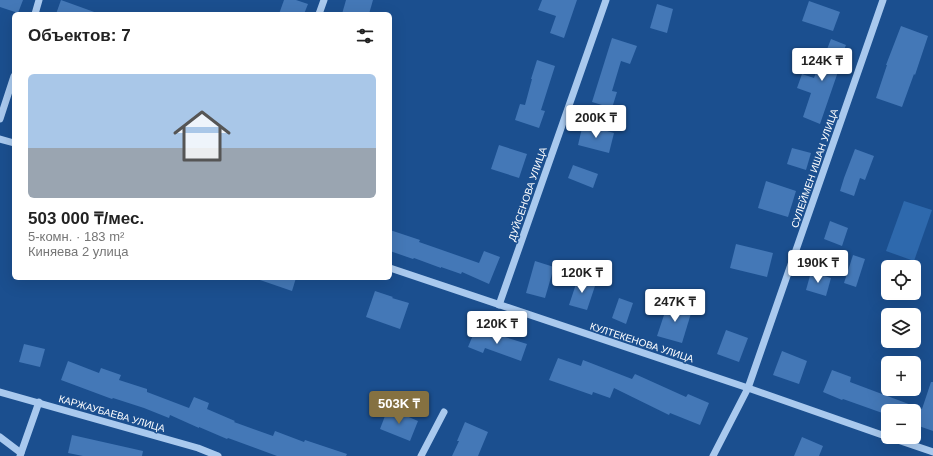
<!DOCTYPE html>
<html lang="ru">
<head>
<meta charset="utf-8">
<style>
  :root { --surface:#fff; --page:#f2f2f2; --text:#222; --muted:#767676; --line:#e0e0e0; --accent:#857141 }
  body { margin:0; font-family:Helvetica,sans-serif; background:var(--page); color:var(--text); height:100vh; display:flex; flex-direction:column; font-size:15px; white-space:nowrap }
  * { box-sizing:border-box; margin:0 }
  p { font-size:13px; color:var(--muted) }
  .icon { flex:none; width:22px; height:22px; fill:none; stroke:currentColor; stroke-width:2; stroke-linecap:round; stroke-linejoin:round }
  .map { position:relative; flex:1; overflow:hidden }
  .drawer { position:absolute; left:12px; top:12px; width:380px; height:268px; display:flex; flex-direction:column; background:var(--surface); border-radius:6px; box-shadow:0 4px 16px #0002 }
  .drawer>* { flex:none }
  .controls { position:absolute; left:881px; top:260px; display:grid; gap:8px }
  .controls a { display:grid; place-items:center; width:40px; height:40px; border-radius:6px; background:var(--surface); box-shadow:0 4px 16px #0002; font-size:20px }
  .price { position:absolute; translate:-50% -34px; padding:0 9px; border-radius:4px; background:#fff; color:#222; font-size:13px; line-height:26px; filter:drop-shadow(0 1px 2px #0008) }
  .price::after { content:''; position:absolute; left:50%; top:24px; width:12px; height:9px; margin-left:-6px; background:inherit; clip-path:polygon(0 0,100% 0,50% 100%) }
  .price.on { background:var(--accent); color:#fff }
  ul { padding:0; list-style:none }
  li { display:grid; align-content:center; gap:8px; height:212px; padding:0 16px }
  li+li { border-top:1px solid var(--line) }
  li span { display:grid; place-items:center; height:124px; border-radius:6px; color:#555 }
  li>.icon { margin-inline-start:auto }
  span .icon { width:72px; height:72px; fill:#fffc; stroke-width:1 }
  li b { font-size:17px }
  h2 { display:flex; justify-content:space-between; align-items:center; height:48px; padding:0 16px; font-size:17px }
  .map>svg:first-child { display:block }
  .green { fill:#2e69ad }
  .building { fill:#4478b7 }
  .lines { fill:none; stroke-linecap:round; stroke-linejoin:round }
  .minor { stroke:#a9c9ee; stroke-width:7 }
  .labels { text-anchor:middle; stroke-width:3; stroke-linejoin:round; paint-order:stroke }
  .street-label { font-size:10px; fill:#fff; stroke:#1b4f8f }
</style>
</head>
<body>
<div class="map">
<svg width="933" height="456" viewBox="0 0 933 456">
  <rect width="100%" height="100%" fill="#1b4f8f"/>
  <!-- green -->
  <path class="green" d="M904,201L932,210L914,261L886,251Z"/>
  <!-- building -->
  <g class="building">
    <path d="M0,0H23L18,13L0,7Z"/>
    <path d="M61,0L97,13L96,14H56Z"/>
    <path d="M284,0H296L308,4L304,14H279Z"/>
    <path d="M346,0H373L369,14H342Z"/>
    <path d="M542,0H577L564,38L550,33L556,16L538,10Z"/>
    <path d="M809,1L840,12L833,31L802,21Z"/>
    <path d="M657,4L673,9L667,33L650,28Z"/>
    <path d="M901,26L928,36L915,75L914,74L902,107L876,98L887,65H886Z"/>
    <path d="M612,38L637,46L630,64L621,61L612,91L617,92L612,108L592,102Z"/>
    <path d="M831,39L846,45L839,62L841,63L820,124L803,117L811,93L797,88L802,74L814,78L822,56L824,57Z"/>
    <path d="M537,60L555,66L541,110L545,111L539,128L515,120L520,104L525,105L532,79H531Z"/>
    <path d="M583,124L614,133L609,153L578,145Z"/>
    <path d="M499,145L527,154L519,178L491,169Z"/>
    <path d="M792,148L811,153L806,170L787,164Z"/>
    <path d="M855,149L874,156L865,180L860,178L854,196L840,191L844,178Z"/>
    <path d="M573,165L598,174L593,188L568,178Z"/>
    <path d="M766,181L796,191L788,217L758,208Z"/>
    <path d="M830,221L848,228L842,246L824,239Z"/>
    <path d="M390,230L420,240L419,242L442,250L479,263L484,251L500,257L489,284L462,272L461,274L441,267V268L414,258L413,259L390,251Z"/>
    <path d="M736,244L773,253L767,277L730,268Z"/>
    <path d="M853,255L865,259L856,287L844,283Z"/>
    <path d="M535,261L554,267L545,298L526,293Z"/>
    <path d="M811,272L831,278L826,296L806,290Z"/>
    <path d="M261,278H296L292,291L260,280Z"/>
    <path d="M578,278L596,283L587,310L569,305Z"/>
    <path d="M375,291L393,297L392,298L409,303L400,329L366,317Z"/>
    <path d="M619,298L633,303L626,324L612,318Z"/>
    <path d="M668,303L692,310L682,343L657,336Z"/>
    <path d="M476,328L501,338L502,336L527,344L521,361L485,348L483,353L468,347Z"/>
    <path d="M726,330L748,338L739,362L717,354Z"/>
    <path d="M24,344L45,349L40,367L19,362Z"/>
    <path d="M782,351L807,361L799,384L773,375Z"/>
    <path d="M558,358L581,366L583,360L632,379L635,374L686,397L688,394L709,403L700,425L670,413L669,415L614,388L610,398L593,392L592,395L549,380Z"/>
    <path d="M68,361L99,373L101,368L121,375L119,380L147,389V392L189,408L194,397L209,403L207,409L235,421L234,422L273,436L275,431L304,442L305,440L347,454L346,456H277L228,438L227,439L199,427V428L170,415L169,418L144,408L113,398L112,399L61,380Z"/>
    <path d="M832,370L851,377L850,382L922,409L931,382H933V431L916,425L921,411H888V415L843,399L842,400L823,392Z"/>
    <path d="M388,408L418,421L410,441L380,429Z"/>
    <path d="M465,422L488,432L478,456H452L459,441H457Z"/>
    <path d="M72,435L143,451L142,456H83L68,453Z"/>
    <path d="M802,437L823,446L819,456H794Z"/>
  </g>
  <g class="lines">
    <!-- minor -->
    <g class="minor">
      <path d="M35,14L39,0"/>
      <path d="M319,14L324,0"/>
      <path d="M0,119L14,76"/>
      <path d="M0,139L14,143"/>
      <path d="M390,268L748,388L888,437"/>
      <path d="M499,305L606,0"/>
      <path d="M0,392L198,448L218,456"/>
      <path d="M0,437L21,453L20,456"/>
      <path d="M889,437L933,452"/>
      <path d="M21,453L39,402"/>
      <path d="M421,456L444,412"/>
      <path d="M713,456L748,388L883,0"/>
    </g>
  </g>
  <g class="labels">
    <!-- street labels -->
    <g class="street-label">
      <text transform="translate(814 168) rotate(-71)" y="4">СУЛЕЙМЕН ИШАН УЛИЦА</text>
      <text transform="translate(527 194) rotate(-71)" y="4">ДУЙСЕНОВА УЛИЦА</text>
      <text transform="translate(642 342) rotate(18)" y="4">КУЛТЕКЕНОВА УЛИЦА</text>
      <text transform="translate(112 413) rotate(16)" y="4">КАРЖАУБАЕВА УЛИЦА</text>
    </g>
  </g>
</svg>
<div class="controls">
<a><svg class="icon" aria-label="locate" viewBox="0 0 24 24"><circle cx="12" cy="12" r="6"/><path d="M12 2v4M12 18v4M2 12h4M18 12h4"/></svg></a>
<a><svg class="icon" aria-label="layers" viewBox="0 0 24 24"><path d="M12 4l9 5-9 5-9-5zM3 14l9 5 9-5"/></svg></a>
<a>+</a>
<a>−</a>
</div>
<b class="price" style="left:822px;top:82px">124K ₸</b>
<b class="price" style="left:596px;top:139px">200K ₸</b>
<b class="price" style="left:818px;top:284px">190K ₸</b>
<b class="price" style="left:582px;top:294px">120K ₸</b>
<b class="price" style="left:675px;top:323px">247K ₸</b>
<b class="price" style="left:497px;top:345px">120K ₸</b>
<b class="price on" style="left:399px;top:425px">503K ₸</b>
<section class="drawer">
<h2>Объектов: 7<svg class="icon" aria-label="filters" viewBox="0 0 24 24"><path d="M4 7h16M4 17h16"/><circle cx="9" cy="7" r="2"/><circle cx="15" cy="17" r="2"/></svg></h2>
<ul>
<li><span style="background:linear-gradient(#a9c7e8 60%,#9aa5b1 0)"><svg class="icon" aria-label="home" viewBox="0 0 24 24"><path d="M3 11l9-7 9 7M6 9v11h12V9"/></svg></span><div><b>503 000 ₸/мес.</b><p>5-комн. · 183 m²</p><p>Киняева 2 улица</p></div></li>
</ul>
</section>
</div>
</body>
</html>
